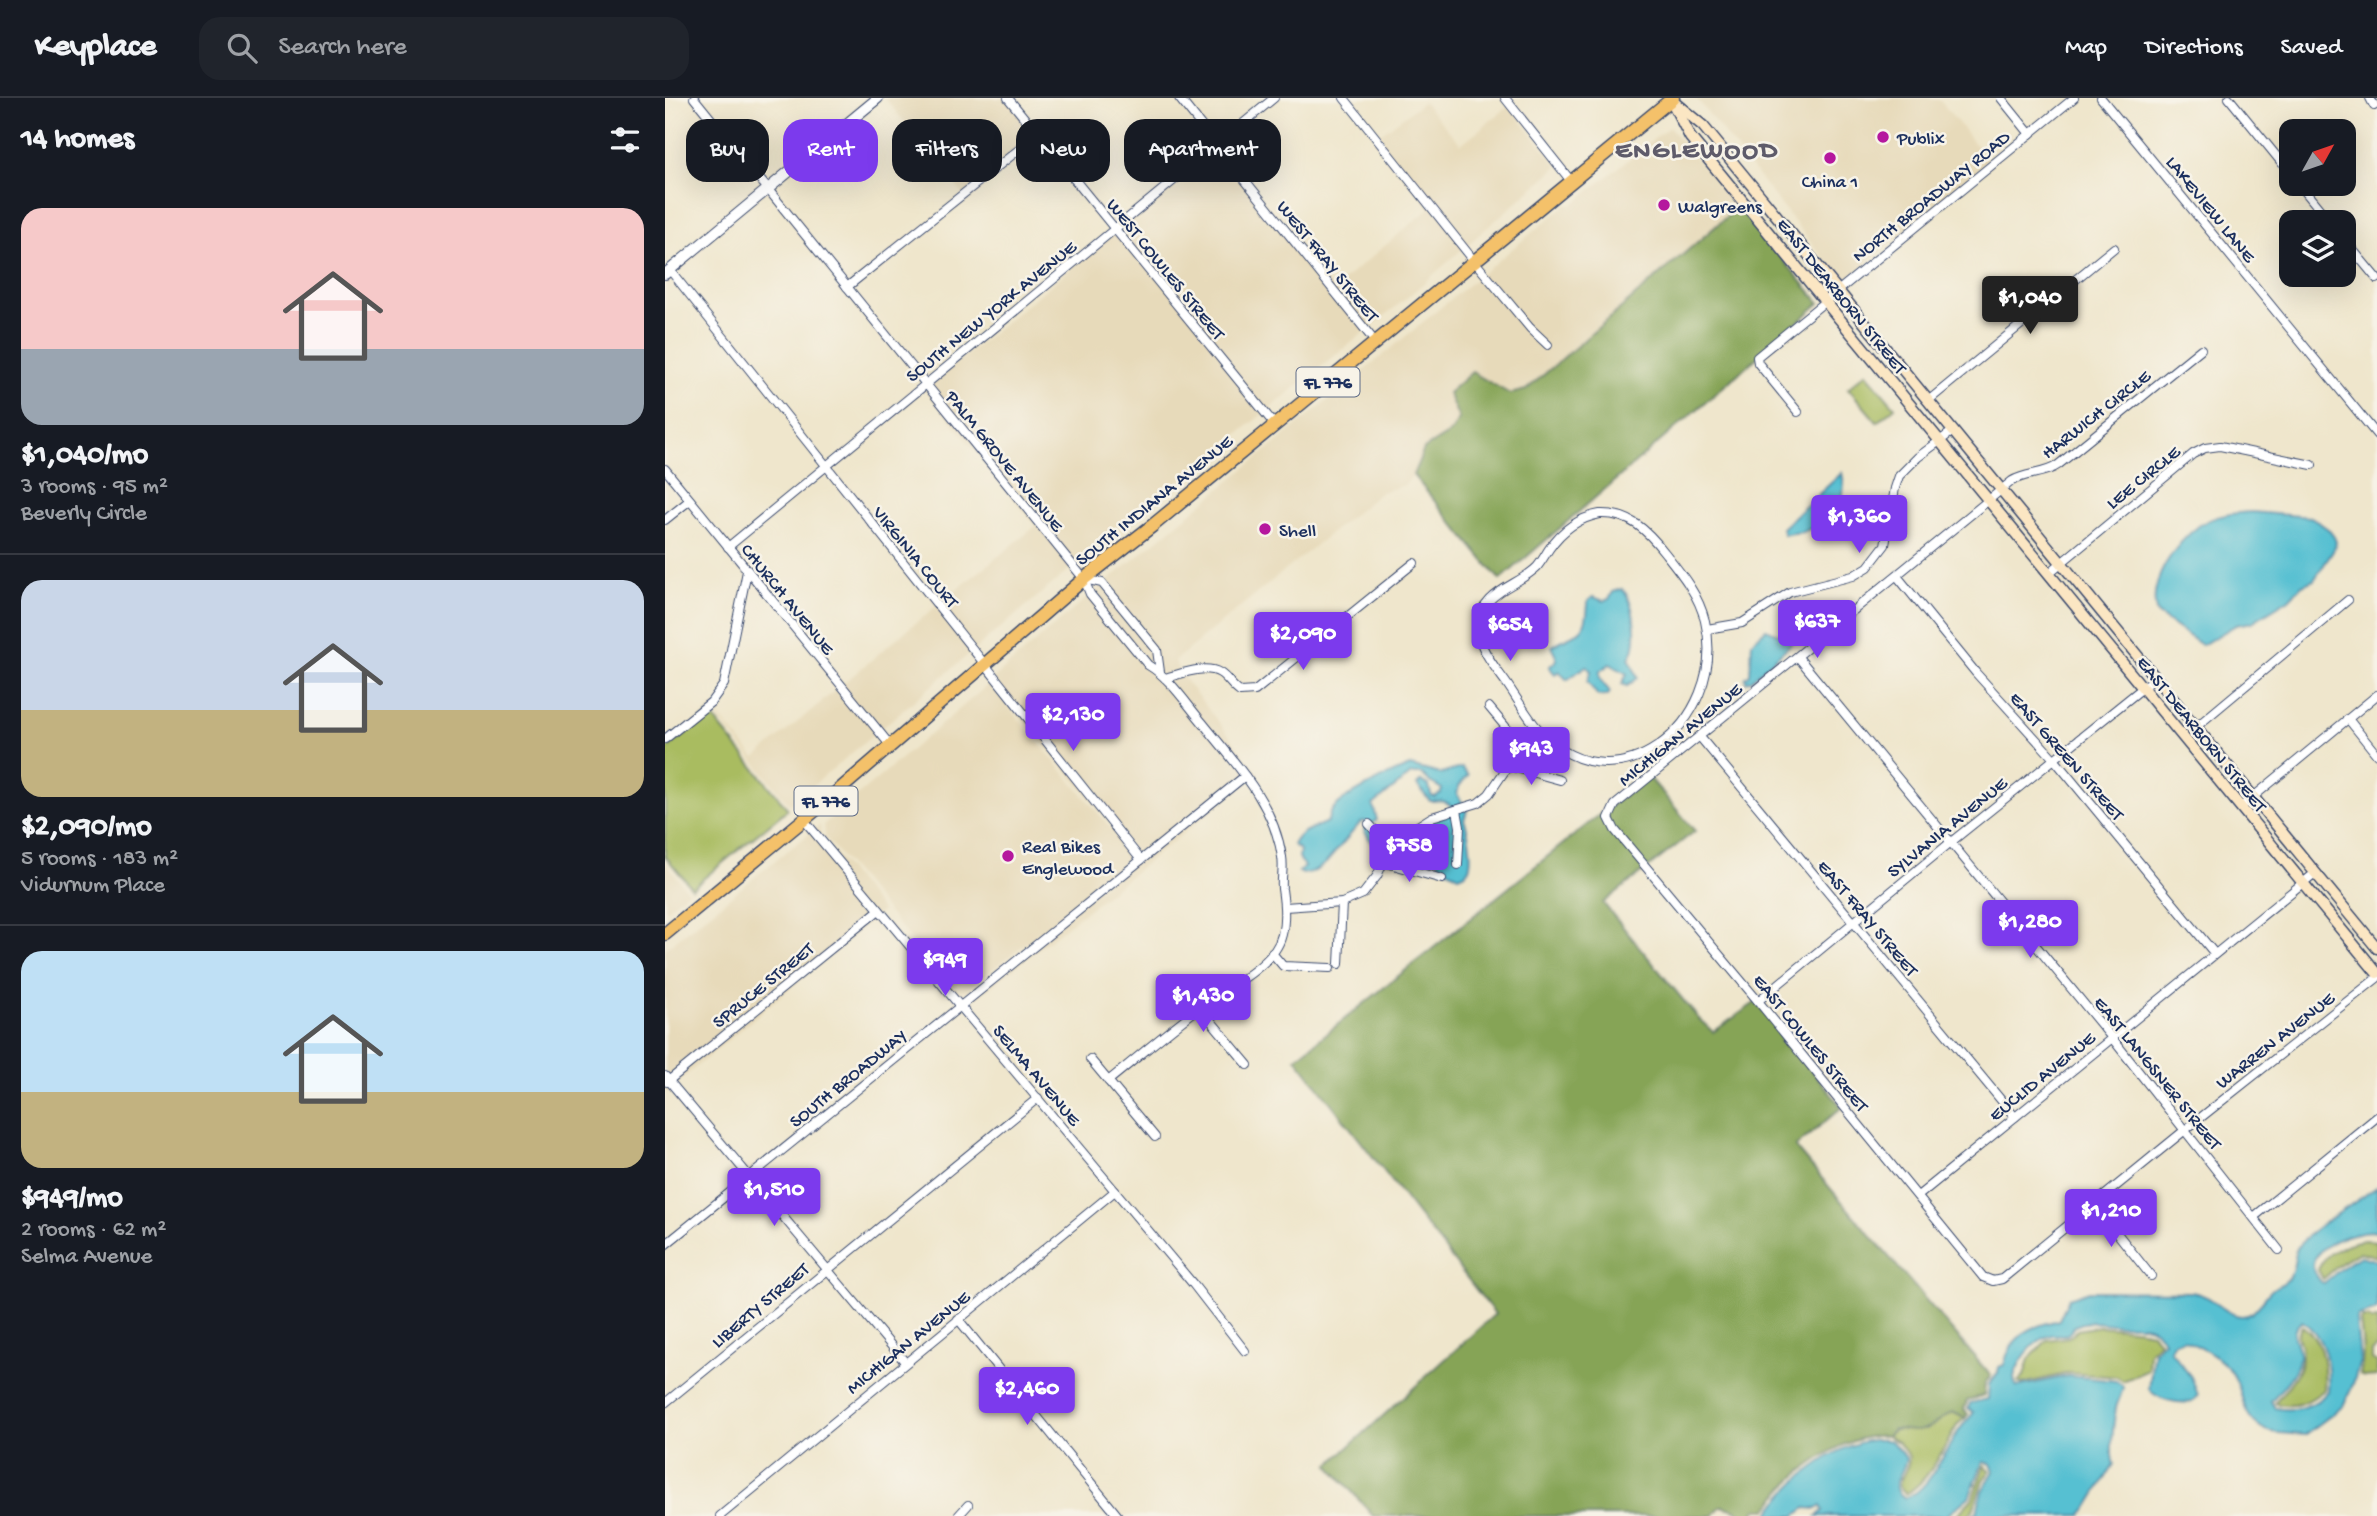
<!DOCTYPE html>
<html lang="en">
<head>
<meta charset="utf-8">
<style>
  :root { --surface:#171b24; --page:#20242c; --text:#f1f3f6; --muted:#9ea1a6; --line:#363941; --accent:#7c3aed }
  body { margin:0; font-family:"Gochi Hand",sans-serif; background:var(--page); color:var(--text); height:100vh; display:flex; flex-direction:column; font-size:26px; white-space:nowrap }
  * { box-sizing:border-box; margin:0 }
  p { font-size:23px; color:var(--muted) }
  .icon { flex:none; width:38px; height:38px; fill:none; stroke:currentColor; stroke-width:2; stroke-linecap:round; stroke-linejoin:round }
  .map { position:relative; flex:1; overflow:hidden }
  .details { display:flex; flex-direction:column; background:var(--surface); width:665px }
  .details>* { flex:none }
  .hud { position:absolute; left:21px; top:21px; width:665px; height:63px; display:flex; gap:14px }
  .needle { width:46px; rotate:50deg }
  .tools { position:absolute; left:1614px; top:21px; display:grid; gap:14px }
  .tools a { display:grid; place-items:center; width:77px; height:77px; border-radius:14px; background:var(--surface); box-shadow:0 7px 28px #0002; font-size:35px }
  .price { position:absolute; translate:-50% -60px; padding:0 16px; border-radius:7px; background:var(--accent); color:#fff; font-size:23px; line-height:46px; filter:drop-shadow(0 2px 4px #0008) }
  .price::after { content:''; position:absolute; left:50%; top:42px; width:21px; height:16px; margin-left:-10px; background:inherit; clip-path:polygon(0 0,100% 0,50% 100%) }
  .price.current { background:#222; color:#fff }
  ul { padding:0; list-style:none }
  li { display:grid; align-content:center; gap:14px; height:371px; padding:0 21px }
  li+li { border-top:2px solid var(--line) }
  li span { display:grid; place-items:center; height:217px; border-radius:21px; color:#555 }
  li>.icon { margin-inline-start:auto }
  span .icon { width:126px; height:126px; fill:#fffc; stroke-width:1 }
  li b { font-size:30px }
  h2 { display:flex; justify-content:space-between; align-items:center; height:84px; padding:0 21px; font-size:30px }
  .tag { padding:0 24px; border-radius:21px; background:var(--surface); box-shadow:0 7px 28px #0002; font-size:24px; line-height:63px }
  .tag.current { background:var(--accent); color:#fff }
  header { display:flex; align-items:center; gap:42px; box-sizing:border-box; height:98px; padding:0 35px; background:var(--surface); border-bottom:2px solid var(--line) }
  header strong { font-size:33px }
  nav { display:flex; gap:38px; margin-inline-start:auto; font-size:24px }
  .search { width:490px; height:63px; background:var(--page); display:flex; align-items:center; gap:18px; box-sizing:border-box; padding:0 24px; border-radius:21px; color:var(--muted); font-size:26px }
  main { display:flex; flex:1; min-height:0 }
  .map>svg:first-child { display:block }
  .built { fill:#e7daba }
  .green { fill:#a9bc60; stroke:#62765f; stroke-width:2 }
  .forest { fill:#86a456; stroke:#506a5a; stroke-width:2 }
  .water { fill:#56c0d2; stroke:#387898; stroke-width:2; fill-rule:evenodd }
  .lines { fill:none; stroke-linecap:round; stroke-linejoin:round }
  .minor-casing { stroke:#3b4a6e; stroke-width:10 }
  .tertiary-casing { stroke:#3b4a6e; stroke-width:12 }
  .secondary-casing { stroke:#3b4a6e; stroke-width:13 }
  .primary-casing { stroke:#3b4a6e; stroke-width:15 }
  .minor { stroke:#fff; stroke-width:8 }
  .tertiary { stroke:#fff; stroke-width:10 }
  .secondary { stroke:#fbe6c3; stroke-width:10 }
  .primary { stroke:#f4c16a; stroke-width:12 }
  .poi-dot { fill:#b5179e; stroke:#f7f3e8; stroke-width:2.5 }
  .labels { text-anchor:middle; stroke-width:5; stroke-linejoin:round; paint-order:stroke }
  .shield { fill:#f7f3e8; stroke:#5d6a87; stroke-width:2 }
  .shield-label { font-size:18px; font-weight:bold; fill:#1b2f5e }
  .poi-label { font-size:19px; fill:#1b2f5e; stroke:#f7f3e8; text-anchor:start }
  .street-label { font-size:19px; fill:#1b2f5e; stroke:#f7f3e8 }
  .district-label { font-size:26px; font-weight:bold; letter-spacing:2px; fill:#5e5b6a; stroke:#f7f3e8 }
</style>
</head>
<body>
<header>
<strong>Keyplace</strong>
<div class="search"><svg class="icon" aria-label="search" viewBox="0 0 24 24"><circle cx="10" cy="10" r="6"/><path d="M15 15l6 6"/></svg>Search here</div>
<nav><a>Map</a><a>Directions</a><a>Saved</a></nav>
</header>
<main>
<section class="details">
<h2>14 homes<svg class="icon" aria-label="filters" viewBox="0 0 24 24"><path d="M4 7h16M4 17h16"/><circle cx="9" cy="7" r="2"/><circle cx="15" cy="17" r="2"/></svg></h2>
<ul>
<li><span style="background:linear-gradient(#f6c9c9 65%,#9aa5b1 0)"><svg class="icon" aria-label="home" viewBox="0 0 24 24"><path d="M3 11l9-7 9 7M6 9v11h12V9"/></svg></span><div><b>$1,040/mo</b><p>3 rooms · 95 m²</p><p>Beverly Circle</p></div></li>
<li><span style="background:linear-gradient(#c9d6e8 60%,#c2b280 0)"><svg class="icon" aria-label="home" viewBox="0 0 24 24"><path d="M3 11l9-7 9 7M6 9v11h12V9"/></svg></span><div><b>$2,090/mo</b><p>5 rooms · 183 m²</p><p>Vidurnum Place</p></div></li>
<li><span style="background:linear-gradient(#bfe0f5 65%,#c2b280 0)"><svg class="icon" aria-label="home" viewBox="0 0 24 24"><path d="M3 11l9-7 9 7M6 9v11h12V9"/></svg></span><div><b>$949/mo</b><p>2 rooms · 62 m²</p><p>Selma Avenue</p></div></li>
</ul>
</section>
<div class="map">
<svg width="1712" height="1418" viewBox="0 0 1712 1418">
  <rect width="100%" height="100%" fill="#f7f3e8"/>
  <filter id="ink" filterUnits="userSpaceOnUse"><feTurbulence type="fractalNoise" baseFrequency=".0143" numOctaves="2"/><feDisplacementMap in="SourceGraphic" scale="14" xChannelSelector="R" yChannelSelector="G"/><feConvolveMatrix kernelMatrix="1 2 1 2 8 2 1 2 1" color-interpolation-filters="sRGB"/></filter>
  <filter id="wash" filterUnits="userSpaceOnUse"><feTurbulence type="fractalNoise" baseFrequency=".00686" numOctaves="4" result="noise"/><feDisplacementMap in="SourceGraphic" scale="28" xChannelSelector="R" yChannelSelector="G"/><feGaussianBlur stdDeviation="1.57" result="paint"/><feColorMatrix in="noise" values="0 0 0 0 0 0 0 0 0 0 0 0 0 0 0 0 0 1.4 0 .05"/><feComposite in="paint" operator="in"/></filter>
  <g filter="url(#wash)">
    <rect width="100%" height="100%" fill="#efe6cc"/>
    <!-- built -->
    <g class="built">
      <path d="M220,0H344L375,34L300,99Z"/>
      <path d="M1031,0H1273L1327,67L1213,155L1178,185Z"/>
      <path d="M758,4L796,46L844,8L893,68L738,203L410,467L125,707L47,612L42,613L15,635L46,609L90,660L243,531L371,428L260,291L553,48L668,191L765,110L709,41Z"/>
      <path d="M1004,29L1073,109L861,292L845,296L807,274L783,295L794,321L786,334L759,351L748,377L740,387L716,394L510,562L513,573L594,675L308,903L303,897L471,760L472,755L325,583L417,504L902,106L907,107Z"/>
      <path d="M324,586L469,757L302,893L295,894L289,893L160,739L159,726Z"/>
      <path d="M155,727L156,739L217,813L0,995V851Z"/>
      <path d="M0,764L23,793L1,812L0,811Z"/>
    </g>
    <!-- green -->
    <g class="green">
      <path d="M1201,275L1230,309L1212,324L1183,290Z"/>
      <path d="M45,616L123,711L27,790L0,758V652Z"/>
      <path d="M1699,1142L1712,1143V1159L1695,1154L1680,1162L1658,1181L1653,1172C1659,1154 1682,1145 1699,1142Z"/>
      <path d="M1697,1220H1703L1708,1223L1712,1221V1250L1707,1254V1262L1712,1265V1278L1699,1279L1695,1277C1700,1258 1697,1240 1695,1222Z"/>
      <path d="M1435,1228C1453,1230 1470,1230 1487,1234L1494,1244L1484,1254L1483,1272L1458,1283L1452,1279L1404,1275L1357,1286L1353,1284L1359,1278L1364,1261L1382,1242L1404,1239L1412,1232Z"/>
      <path d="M1637,1228C1658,1241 1661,1269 1659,1292C1644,1304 1632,1310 1613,1306L1610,1304C1627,1284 1646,1265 1632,1238Z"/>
      <path d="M1287,1314L1300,1320L1293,1326C1279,1349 1265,1382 1241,1396L1234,1388C1235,1378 1244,1371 1244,1359L1233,1344L1222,1338C1230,1328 1238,1332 1249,1333C1262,1334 1276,1321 1287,1314Z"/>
      <path d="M1319,1368L1325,1373L1318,1382L1308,1412L1303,1418H1291L1307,1401Z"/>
    </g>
    <!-- forest -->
    <g class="forest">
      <path d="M1073,109L1155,205L835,482L748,377L759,351L786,334L794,321L783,295L807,274L845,296L861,292Z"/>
      <path d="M983,678L1030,733L938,805L1033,920L1048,934L1091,904L1177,1009L1130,1049L1326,1278L1320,1285L1319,1297L1302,1303L1299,1312L1303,1316L1300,1320L1287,1314C1277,1320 1263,1333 1251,1333C1243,1333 1236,1331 1228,1331L1222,1338C1179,1335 1125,1376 1103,1411H1092L1086,1418H1077L1071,1412L1056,1408L1048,1418H708L664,1367L830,1216L631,960Z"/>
    </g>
    <!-- water -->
    <g class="water">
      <path d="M1177,375C1184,405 1167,423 1140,433C1134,436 1126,434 1119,437L1117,430Z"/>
      <path d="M1587,414L1646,419L1663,431L1669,439L1671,444L1668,453L1649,482L1637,487L1624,501L1587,524L1571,527L1537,547L1492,516C1481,484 1511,445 1535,427C1550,417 1569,415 1587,414Z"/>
      <path d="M957,491C970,504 975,546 964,560L973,580L962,588L957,586L962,576L945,566L935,573C933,584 940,586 945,594L943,597L933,598L922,583L926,573L921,568L902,582L894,573L890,576L884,569L892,562L887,548C913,532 922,539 923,503L928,499L939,503L944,501L948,494Z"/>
      <path d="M1101,531L1124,540L1127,545L1086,582L1081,584L1080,580L1085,576L1087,544Z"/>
      <path d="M745,668L775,676L797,670L803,678L794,688L792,696L802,712L799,722C803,731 809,763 803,772C800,777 798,776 794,778L775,767L773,763L778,744L763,723L786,713V708C777,700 775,703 765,703L752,687L756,683L764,688L766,697L769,699L776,695L777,691L765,684L757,676H746L708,707L712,722L706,727L725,747L721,755L711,752L699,732L702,725L699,723L695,725L661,765L650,773L638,776L634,774L639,769L634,759L635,752L628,747C636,731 648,731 662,724C664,721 664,717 666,714C673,700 729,674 745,668Z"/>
      <path d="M1712,1089V1134C1694,1130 1647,1146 1648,1169C1649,1175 1653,1180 1656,1184L1659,1185L1683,1165L1696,1158L1712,1163V1212L1693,1218L1691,1221L1695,1263L1688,1286L1678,1308L1640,1337C1627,1335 1607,1337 1597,1330C1578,1318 1579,1302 1572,1284C1563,1262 1537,1250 1518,1241L1508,1245L1505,1252L1526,1279L1533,1297L1527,1304C1513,1306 1492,1302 1484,1291L1489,1253L1499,1243C1487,1223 1478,1227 1458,1227C1443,1227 1425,1220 1410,1228C1407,1230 1406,1234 1403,1236C1399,1238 1391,1236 1387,1237C1374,1239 1361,1254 1355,1265C1350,1274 1346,1281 1352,1289L1403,1278L1451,1283L1458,1288C1457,1297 1453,1302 1451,1310C1449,1321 1444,1356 1449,1366L1421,1412L1416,1417L1308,1418L1312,1414L1317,1393L1329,1373L1326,1366L1318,1364L1304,1399L1281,1418H1152L1158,1413L1156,1408L1151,1411L1141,1410L1130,1418H1103C1123,1383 1183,1334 1226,1343L1241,1360C1239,1377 1221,1387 1240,1400C1264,1394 1281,1350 1295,1331C1299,1325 1305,1320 1309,1314L1303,1311L1305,1305L1323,1301L1324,1286L1333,1275L1334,1269L1339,1267C1346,1237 1366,1228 1394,1222L1404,1200L1424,1193L1527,1194C1549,1198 1553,1211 1571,1217C1592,1223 1597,1198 1609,1190C1615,1186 1621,1186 1625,1177C1630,1169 1630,1160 1631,1150L1649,1132ZM1637,1223C1661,1239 1665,1267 1663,1293C1650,1309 1630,1314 1610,1310L1606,1303C1615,1292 1628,1280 1633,1265C1639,1247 1618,1240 1637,1223Z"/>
    </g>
  </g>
  <g filter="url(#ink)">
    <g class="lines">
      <!-- minor casing -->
      <g class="minor-casing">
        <g id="minor">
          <path d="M29,0L419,481L425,496L483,567C505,580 520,604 537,624C570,665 609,705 617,759C619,770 616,780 617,791C620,810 622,836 610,852C595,874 556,894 534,910C503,933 473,959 443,983"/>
          <path d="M343,0L610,327"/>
          <path d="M514,0L711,245"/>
          <path d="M679,0L810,164L865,230L883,247"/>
          <path d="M840,0L906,83"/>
          <path d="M1336,0L1365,36"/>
          <path d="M1436,0L1712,337"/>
          <path d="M1564,0L1626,76"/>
          <path d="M1705,0L1709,8"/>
          <path d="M1634,86L1665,124"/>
          <path d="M1678,140L1712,181"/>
          <path d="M5,172L476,762"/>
          <path d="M182,189L372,37"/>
          <path d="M1536,251L1393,367C1379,377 1361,374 1347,383L950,707L944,720L950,732L1093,903L1318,1179L1328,1183L1337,1181L1520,1032L1712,880"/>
          <path d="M1263,303L1449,150"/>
          <path d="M1133,314L1093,265L1092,259L1409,0"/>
          <path d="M0,371L225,647"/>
          <path d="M935,416C965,415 982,432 1000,455C1016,475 1034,497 1040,523C1065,625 945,721 869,626C859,613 851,599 842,586C824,561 797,531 825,502C838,488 858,483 872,469C877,463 880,457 884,451C897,432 913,420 935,416Z"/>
          <path d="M0,422L25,402"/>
          <path d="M63,449L609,0"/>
          <path d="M1384,475L1528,356L1540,350L1555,348L1647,367"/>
          <path d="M1232,478L1311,575L1389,661L1550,856"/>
          <path d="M419,481L437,485L446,496L492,552L495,574"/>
          <path d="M1042,531L1077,525L1125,494L1188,478L1203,469L1220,447L1230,390L1234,378L1253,359L1288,333"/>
          <path d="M1133,559L1447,940L1614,1152"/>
          <path d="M500,580C516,576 540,566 555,575C563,580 567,589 575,594L590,593L749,465"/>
          <path d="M1684,622L1712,657"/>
          <path d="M1531,629L1683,502"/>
          <path d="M1035,639L1350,1019"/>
          <path d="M0,641L46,604L59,586L82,473"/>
          <path d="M844,668L895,682"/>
          <path d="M1576,709L1712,597"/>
          <path d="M792,712L795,729L793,767"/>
          <path d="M139,722L528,1186L580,1253"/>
          <path d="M704,726L726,750"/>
          <path d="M718,764L777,781"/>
          <path d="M620,809L677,805L698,796L712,778L722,756L737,738L767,719L813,705L824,696L839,674L857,655L854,645L824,609"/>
          <path d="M607,855L618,868L665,870"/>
          <path d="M674,866L677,805"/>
          <path d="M515,886L583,967"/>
          <path d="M1093,903L1286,744L1490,580"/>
          <path d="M425,961L490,1039"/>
          <path d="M0,978L240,1264"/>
          <path d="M2,984L214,812"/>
          <path d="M1253,1098L1650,775"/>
          <path d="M1429,1106L1486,1178"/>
          <path d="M1590,1118L1712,1019"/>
          <path d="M0,1147L580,678"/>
          <path d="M293,1221L453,1418"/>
          <path d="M0,1305L373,1000"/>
          <path d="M55,1418L450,1093"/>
          <path d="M293,1418L303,1407"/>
        </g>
      </g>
      <!-- tertiary casing -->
      <g class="tertiary-casing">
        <path id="tertiary" d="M0,176L213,0"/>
      </g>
      <!-- secondary casing -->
      <g class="secondary-casing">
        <g id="secondary">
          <path d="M1006,2L1025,39L1712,875"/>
          <path d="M1010,5L1038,28L1712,850"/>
        </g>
      </g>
      <!-- primary casing -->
      <g class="primary-casing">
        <path id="primary" d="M0,836L165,700L419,481L487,428L1008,0"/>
      </g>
      <!-- minor -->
      <use href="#minor" class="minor"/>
      <!-- tertiary -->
      <use href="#tertiary" class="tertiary"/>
      <!-- secondary -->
      <use href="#secondary" class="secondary"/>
      <!-- primary -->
      <use href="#primary" class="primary"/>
    </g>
  </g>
  <!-- markers -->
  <g class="poi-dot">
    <circle cx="1218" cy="39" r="7"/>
    <circle cx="1165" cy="60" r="7"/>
    <circle cx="999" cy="107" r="7"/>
    <circle cx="600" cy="431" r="7"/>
    <circle cx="343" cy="758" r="7"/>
  </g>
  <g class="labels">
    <!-- shield labels -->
    <g class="shield">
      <rect x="631.5" y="269.5" width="63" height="29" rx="5"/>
      <rect x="129.5" y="688.5" width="63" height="29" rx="5"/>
    </g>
    <g class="shield-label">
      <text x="663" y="290">FL 776</text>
      <text x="161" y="709">FL 776</text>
    </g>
    <!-- poi labels -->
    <g class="poi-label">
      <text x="1232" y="46">Publix</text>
      <text x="1165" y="89" text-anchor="middle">China 1</text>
      <text x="1013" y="114">Walgreens</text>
      <text x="614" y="438">Shell</text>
      <text x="357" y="754">Real Bikes<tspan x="357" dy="22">Englewood</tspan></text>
    </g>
    <!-- street labels -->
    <g class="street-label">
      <text transform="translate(1265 97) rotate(-39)" y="7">NORTH BROADWAY ROAD</text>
      <text transform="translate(1547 110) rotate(51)" y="7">LAKEVIEW LANE</text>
      <text transform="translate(664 162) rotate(51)" y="7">WEST FRAY STREET</text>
      <text transform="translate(502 170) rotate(51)" y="7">WEST COWLES STREET</text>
      <text transform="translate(1178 197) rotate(51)" y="7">EAST DEARBORN STREET</text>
      <text transform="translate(325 212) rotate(-39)" y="7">SOUTH NEW YORK AVENUE</text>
      <text transform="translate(1430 315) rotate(-38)" y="7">HARWICH CIRCLE</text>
      <text transform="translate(341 362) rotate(51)" y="7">PALM GROVE AVENUE</text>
      <text transform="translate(1477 378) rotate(-39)" y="7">LEE CIRCLE</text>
      <text transform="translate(488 401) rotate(-39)" y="7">SOUTH INDIANA AVENUE</text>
      <text transform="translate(252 458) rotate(51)" y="7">VIRGINIA COURT</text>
      <text transform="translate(124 500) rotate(51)" y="7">CHURCH AVENUE</text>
      <text transform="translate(1014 635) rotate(-39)" y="7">MICHIGAN AVENUE</text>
      <text transform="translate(1538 635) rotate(51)" y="7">EAST DEARBORN STREET</text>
      <text transform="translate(1403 657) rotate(49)" y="7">EAST GREEN STREET</text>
      <text transform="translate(1281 728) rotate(-39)" y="7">SYLVANIA AVENUE</text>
      <text transform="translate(1204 819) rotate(50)" y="7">EAST FRAY STREET</text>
      <text transform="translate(97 886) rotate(-39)" y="7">SPRUCE STREET</text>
      <text transform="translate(1609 941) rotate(-38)" y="7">WARREN AVENUE</text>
      <text transform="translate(1147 944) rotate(51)" y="7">EAST COWLES STREET</text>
      <text transform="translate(1494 974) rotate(51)" y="7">EAST LANGSNER STREET</text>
      <text transform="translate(373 976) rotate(50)" y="7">SELMA AVENUE</text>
      <text transform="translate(1376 977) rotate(-39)" y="7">EUCLID AVENUE</text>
      <text transform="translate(182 979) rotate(-39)" y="7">SOUTH BROADWAY</text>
      <text transform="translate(94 1206) rotate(-40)" y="7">LIBERTY STREET</text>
      <text transform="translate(242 1243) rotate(-39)" y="7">MICHIGAN AVENUE</text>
    </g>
    <!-- district labels -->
    <g class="district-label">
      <text x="1032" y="59">ENGLEWOOD</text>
    </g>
  </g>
</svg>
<div class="tools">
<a><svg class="needle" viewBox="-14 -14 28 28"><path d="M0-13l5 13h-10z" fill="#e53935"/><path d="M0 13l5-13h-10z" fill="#9ea1a6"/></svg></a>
<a><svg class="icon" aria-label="layers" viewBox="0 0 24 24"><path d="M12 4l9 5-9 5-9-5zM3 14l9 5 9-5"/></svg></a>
</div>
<b class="price current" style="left:1365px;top:238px">$1,040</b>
<b class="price" style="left:1194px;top:457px">$1,360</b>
<b class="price" style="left:1152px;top:562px">$637</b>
<b class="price" style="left:845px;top:565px">$654</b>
<b class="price" style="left:638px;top:574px">$2,090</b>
<b class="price" style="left:408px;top:655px">$2,130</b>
<b class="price" style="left:866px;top:689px">$943</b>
<b class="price" style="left:744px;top:786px">$758</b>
<b class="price" style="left:1365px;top:862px">$1,280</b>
<b class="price" style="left:280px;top:900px">$949</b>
<b class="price" style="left:538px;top:936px">$1,430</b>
<b class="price" style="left:109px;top:1130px">$1,510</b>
<b class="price" style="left:1446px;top:1151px">$1,210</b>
<b class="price" style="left:362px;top:1329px">$2,460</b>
<div class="hud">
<a class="tag">Buy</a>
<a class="tag current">Rent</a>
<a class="tag">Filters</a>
<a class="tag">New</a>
<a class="tag">Apartment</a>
</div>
</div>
</main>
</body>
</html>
